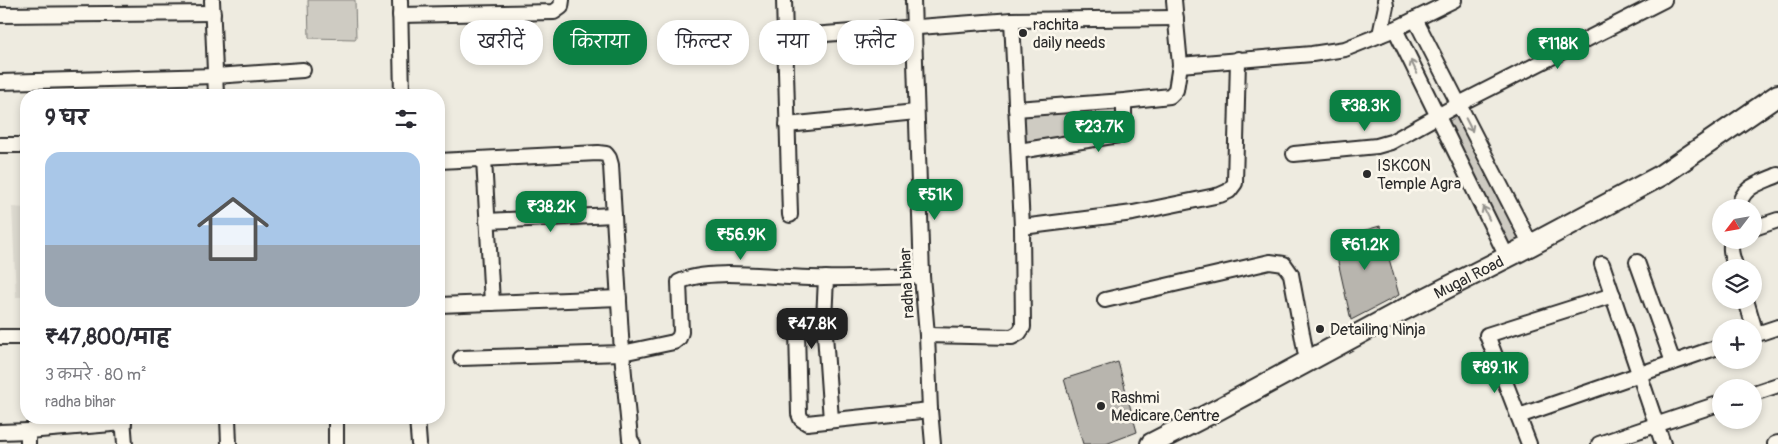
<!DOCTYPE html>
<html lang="hi">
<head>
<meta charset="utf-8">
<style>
  :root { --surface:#fff; --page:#f2f2f3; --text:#2b2b33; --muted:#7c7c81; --accent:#0b8043 }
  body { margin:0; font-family:Pangolin,"Playpen Sans Deva",sans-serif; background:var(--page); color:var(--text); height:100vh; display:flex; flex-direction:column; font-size:19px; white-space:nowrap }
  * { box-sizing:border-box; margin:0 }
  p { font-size:16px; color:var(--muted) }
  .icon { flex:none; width:28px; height:28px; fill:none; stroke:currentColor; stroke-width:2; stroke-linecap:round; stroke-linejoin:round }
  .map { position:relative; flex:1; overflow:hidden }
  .side { position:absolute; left:20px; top:89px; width:425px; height:335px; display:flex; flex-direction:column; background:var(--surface); border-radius:20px; box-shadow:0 2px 8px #0003 }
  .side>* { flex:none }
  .hud { position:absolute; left:460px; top:20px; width:475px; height:45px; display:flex; gap:10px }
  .needle { width:32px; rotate:239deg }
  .controls { position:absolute; left:1712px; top:199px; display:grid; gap:10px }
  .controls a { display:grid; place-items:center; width:50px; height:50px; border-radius:50%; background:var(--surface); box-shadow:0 2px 8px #0003; font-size:25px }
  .price { position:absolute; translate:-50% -42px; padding:0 11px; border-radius:10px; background:var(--accent); color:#fff; font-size:16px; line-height:32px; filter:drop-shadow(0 1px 2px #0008) }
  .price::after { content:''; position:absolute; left:50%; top:30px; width:15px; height:11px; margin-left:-8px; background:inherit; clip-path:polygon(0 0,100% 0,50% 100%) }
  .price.selected { background:#222; color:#fff }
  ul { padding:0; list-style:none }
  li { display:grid; align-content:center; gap:10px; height:265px; padding:0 25px }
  li span { display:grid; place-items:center; height:155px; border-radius:15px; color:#555 }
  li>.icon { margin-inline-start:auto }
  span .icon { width:90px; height:90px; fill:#fffc; stroke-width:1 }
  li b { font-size:21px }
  h2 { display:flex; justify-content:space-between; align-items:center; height:60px; padding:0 25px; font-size:21px }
  .chip { padding:0 18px; border-radius:20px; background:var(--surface); box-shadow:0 2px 8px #0003; font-size:18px; line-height:45px }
  .chip.selected { background:var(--accent); color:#fff }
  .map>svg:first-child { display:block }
  .built { fill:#dedbd1 }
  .green { fill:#cecbc2; stroke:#7c7b76 }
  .building { fill:#b8b5ae; stroke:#2b2b2b }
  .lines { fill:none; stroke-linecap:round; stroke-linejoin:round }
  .street-casing { stroke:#2b2b2b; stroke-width:18 }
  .secondary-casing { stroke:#2b2b2b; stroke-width:24 }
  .street { stroke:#fbf7ec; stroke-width:14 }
  .secondary { stroke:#fbf7ec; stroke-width:20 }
  .oneway { stroke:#93918c }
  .poi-dot { fill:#2b2b2b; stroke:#fbf7ec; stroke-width:2 }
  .labels { text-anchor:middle; stroke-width:5; stroke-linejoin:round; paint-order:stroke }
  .poi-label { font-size:16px; fill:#2b2b2b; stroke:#fbf7ec; text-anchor:start }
  .street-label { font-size:16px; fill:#2b2b2b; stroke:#fbf7ec }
</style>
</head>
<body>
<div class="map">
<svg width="1778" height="444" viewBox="0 0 1778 444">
  <rect width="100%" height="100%" fill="#eeebe0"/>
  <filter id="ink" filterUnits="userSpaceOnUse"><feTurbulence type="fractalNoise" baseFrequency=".02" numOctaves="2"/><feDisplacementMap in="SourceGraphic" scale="10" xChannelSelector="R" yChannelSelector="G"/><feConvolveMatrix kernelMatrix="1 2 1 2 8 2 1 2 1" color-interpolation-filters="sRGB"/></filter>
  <g filter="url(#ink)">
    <!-- built -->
    <path class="built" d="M12,207L26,208V297H16Z"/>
    <!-- green -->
    <g class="green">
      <path d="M308,0H355L356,39L309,38Z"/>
      <path d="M1124,101L1123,131L1019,151L1016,109Z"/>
      <path d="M1463,113L1528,238L1504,250L1443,125Z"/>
    </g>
    <!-- building -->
    <g class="building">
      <path d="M1380,226L1399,295L1351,320L1333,239Z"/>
      <path d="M1118,362L1137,432L1106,444H1083L1064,379Z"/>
    </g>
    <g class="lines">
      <!-- street casing -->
      <g class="street-casing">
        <g id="street">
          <path d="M212,0L216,95"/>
          <path d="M400,0L402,95"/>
          <path d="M784,0L790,215"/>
          <path d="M913,0L922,276L927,335L930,410L933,444"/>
          <path d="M0,15L213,13"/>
          <path d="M400,15L554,12L561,7L562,0"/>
          <path d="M1415,19L1531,245"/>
          <path d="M1395,29L1507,257"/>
          <path d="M1380,35L1386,6L1385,0"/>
          <path d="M785,37L1012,20L1176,18"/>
          <path d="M1180,65L1312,54L1345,49L1395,29L1454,0"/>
          <path d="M0,82L215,76L303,70"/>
          <path d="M1016,109L1124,101L1170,96L1176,90L1180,65L1174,0"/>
          <path d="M787,125L916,112"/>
          <path d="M0,145H26"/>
          <path d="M1019,151L1119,135L1124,128V101"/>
          <path d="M1294,154L1377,146L1391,142L1459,104L1664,0"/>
          <path d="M484,159L492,303"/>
          <path d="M439,161L598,153L606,154L609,158L611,165L622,353L630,439L633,444"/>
          <path d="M1739,208C1741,186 1761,183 1778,175"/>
          <path d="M487,221L614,215"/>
          <path d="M1022,227L1133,213L1220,195L1229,191L1235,183L1238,59"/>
          <path d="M1754,228L1778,220"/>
          <path d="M1733,240C1728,248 1733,259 1736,268"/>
          <path d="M1637,262L1673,362"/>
          <path d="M1602,264L1663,444"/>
          <path d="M1105,300L1270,262L1284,264L1291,274L1307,361"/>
          <path d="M1746,300L1756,334"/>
          <path d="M439,305L619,298"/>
          <path d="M824,320L826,278"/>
          <path d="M927,335L1012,337L1019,333L1023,327L1022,227L1012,20"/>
          <path d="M1754,335L1778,327"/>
          <path d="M0,337H26"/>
          <path d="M461,358L622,353L674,342L679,338L681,332L679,282C707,267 778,278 811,278C848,279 885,277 922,276"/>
          <path d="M1754,393L1778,385"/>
          <path d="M1519,416L1721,346"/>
          <path d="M123,418L125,444"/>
          <path d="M228,418L229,444"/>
          <path d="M336,418V444"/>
          <path d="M417,418L419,444"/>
          <path d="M831,420L824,320C813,320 803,318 797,330L799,414L801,419L807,423L930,410"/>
          <path d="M0,432L28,431"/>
          <path d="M28,444V431L124,423"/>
          <path d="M1529,444L1487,335L1613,295"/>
          <path d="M1599,444L1721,403"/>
          <path d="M1775,444L1778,443"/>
        </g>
      </g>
      <!-- secondary casing -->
      <g class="secondary-casing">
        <g id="secondary">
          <path id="s1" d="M1151,444L1219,409L1403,310L1531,245L1660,176L1778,95"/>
        </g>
      </g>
      <!-- street -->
      <use href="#street" class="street"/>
      <!-- secondary -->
      <use href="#secondary" class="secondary"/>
    </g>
    <!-- one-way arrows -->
    <defs><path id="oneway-shaft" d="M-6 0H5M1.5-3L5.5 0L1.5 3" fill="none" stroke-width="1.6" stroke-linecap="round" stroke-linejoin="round" transform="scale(1.25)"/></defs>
    <g class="oneway">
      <use href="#oneway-shaft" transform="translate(1414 67) rotate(-116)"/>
      <use href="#oneway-shaft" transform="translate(1469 125) rotate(63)"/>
      <use href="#oneway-shaft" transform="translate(1486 213) rotate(-116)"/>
    </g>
  </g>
  <!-- markers -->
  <g class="poi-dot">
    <circle cx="1023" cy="33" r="5"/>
    <circle cx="1367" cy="174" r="5"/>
    <circle cx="1320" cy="329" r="5"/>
    <circle cx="1101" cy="406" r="5"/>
  </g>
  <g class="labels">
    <!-- poi labels -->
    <g class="poi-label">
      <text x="1033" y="30">rachita<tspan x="1033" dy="18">daily needs</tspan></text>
      <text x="1377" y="171">ISKCON<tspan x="1377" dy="18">Temple Agra</tspan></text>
      <text x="1330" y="335">Detailing Ninja</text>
      <text x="1111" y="403">Rashmi<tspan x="1111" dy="18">Medicare Centre</tspan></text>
    </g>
    <!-- street labels -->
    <g class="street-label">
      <text dy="6" stroke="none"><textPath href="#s1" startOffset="359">Mugal Road</textPath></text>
      <text transform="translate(906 283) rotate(-93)" y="6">radha bihar</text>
    </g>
  </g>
</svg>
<div class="controls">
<a><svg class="needle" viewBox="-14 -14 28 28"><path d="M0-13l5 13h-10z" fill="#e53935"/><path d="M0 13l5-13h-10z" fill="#7c7c81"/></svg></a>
<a><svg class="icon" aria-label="layers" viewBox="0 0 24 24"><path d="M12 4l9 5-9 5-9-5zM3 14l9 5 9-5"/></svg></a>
<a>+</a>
<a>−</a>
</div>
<b class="price" style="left:1558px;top:70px">₹118K</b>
<b class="price" style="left:1365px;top:132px">₹38.3K</b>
<b class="price" style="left:1099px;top:153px">₹23.7K</b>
<b class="price" style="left:935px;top:221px">₹51K</b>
<b class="price" style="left:551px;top:233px">₹38.2K</b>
<b class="price" style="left:741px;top:261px">₹56.9K</b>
<b class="price" style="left:1365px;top:271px">₹61.2K</b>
<b class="price selected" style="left:812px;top:350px">₹47.8K</b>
<b class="price" style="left:1495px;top:394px">₹89.1K</b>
<div class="hud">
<a class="chip">खरीदें</a>
<a class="chip selected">किराया</a>
<a class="chip">फ़िल्टर</a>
<a class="chip">नया</a>
<a class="chip">फ़्लैट</a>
</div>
<section class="side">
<h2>9 घर<svg class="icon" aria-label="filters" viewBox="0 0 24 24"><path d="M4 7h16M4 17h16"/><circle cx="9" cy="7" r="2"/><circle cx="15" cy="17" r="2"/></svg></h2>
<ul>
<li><span style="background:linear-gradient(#a9c7e8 60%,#9aa5b1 0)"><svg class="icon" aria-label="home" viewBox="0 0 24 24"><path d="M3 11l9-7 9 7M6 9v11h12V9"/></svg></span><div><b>₹47,800/माह</b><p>3 कमरे · 80 m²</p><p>radha bihar</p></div></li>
</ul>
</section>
</div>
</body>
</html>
